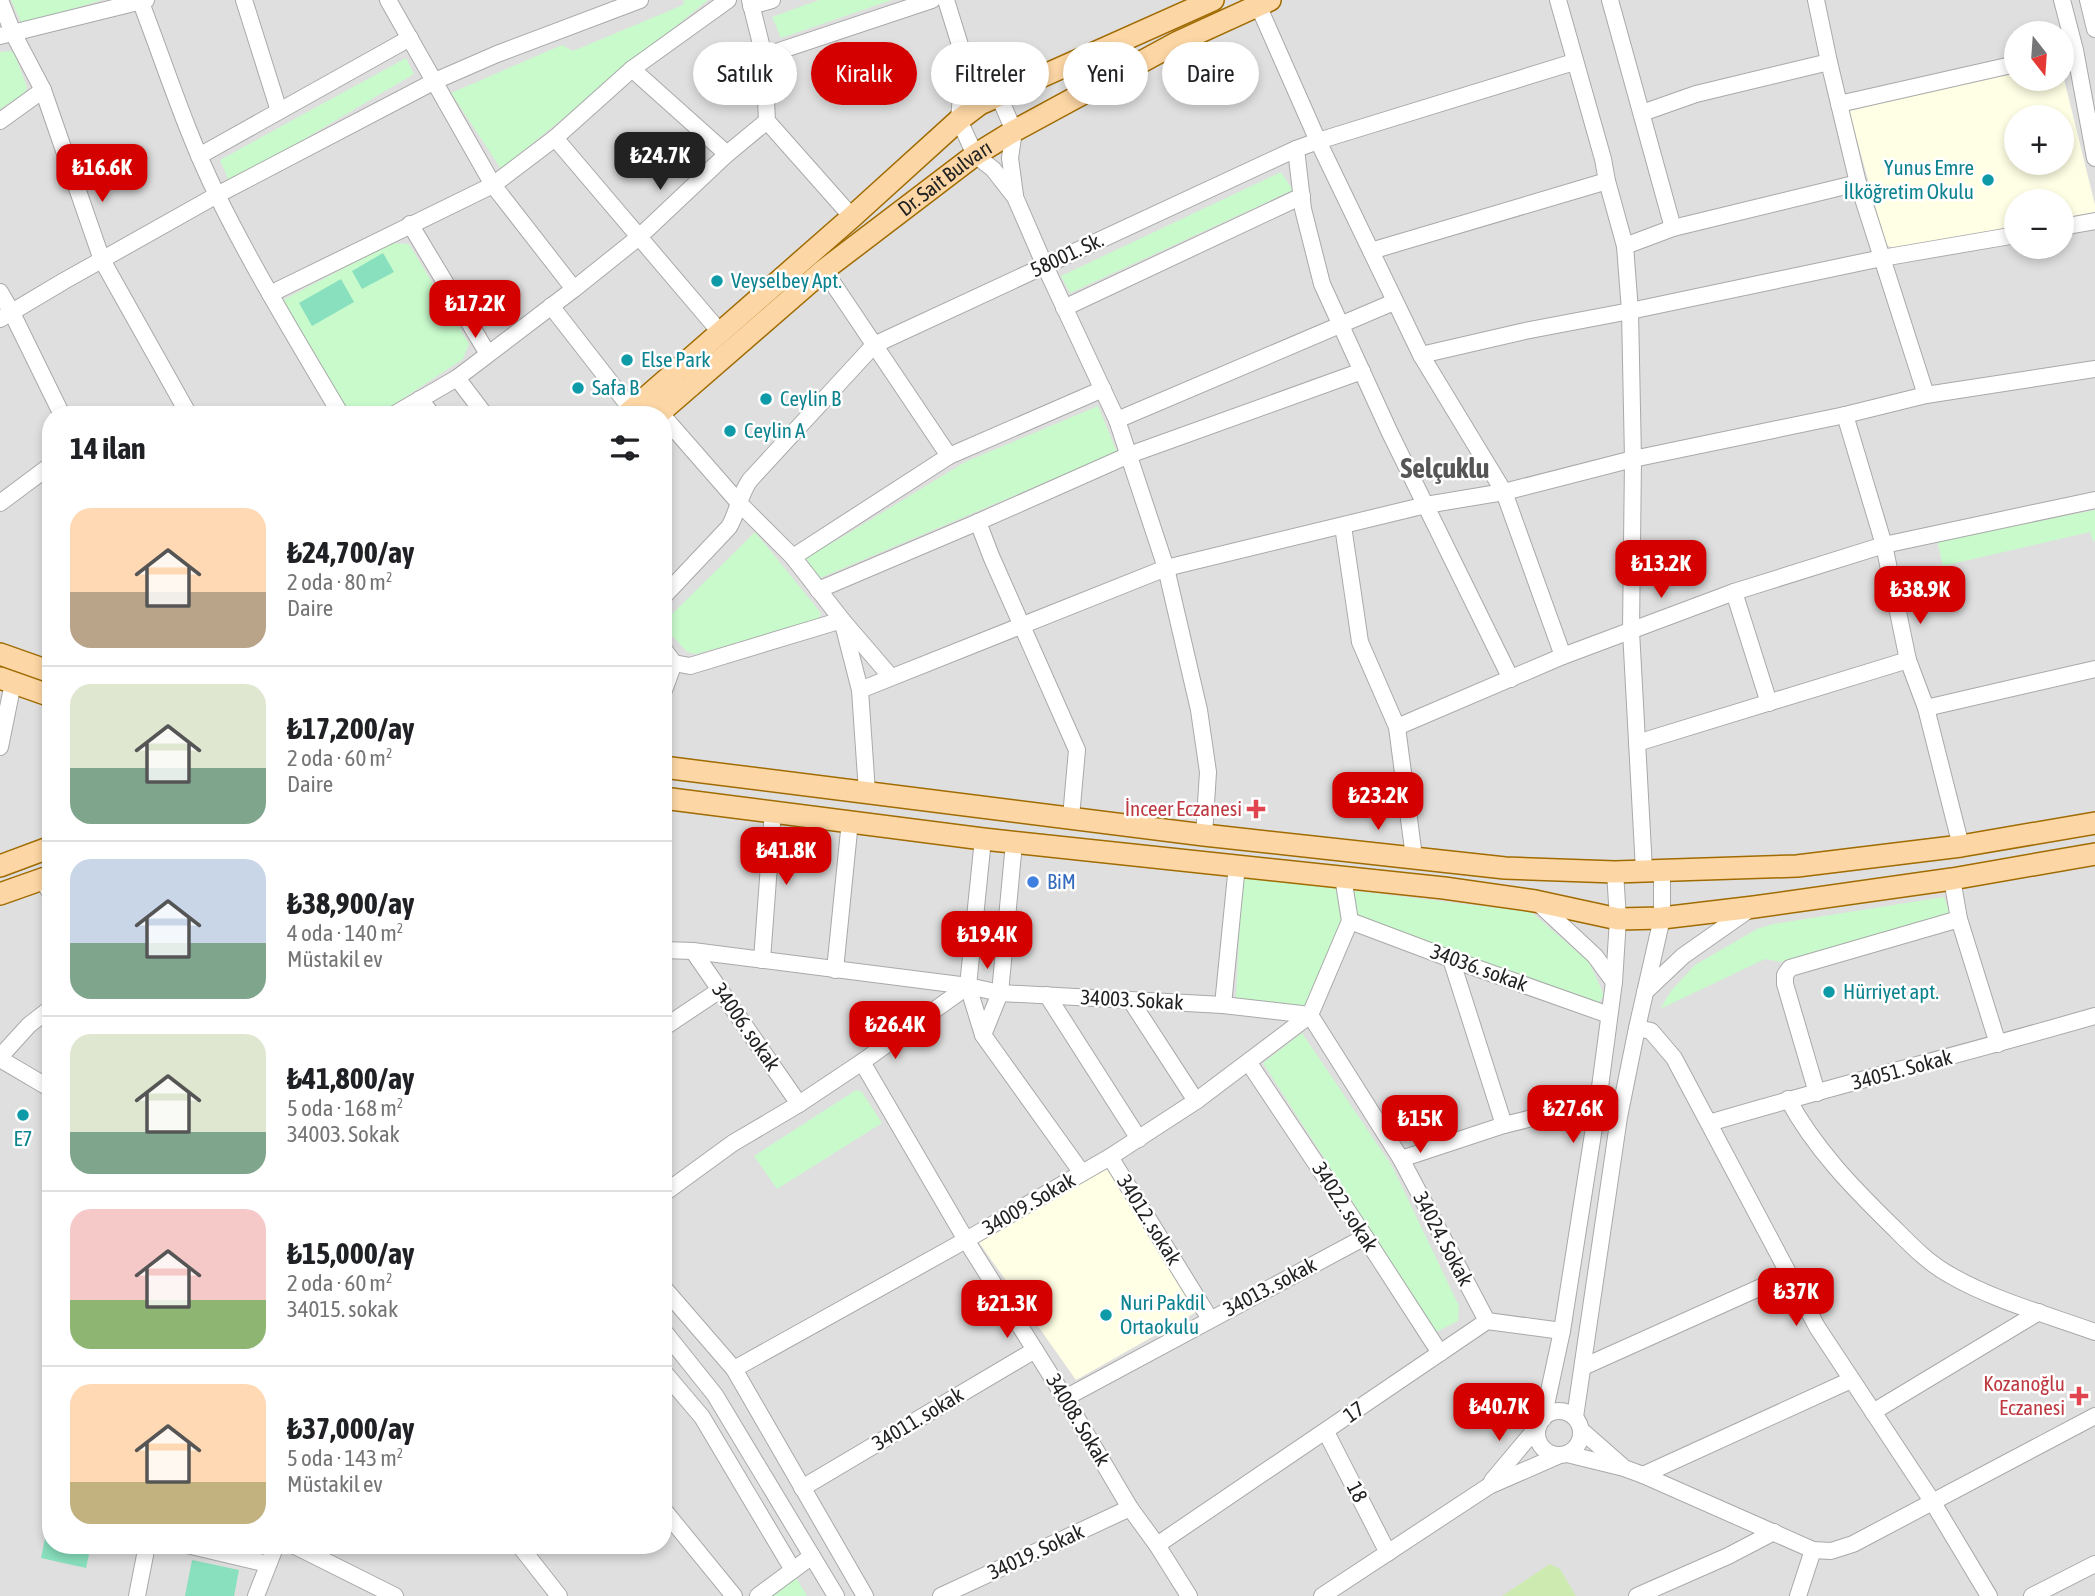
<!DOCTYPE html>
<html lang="tr">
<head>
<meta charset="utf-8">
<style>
  :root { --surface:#fff; --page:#f2f2f2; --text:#202124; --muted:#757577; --line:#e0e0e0; --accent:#d40000 }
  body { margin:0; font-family:"Asap Condensed",sans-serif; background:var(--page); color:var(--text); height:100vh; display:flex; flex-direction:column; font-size:26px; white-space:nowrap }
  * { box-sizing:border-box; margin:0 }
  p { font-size:23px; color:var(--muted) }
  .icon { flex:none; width:38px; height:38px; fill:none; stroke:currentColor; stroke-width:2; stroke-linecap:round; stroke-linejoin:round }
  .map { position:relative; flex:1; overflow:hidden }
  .sheet { position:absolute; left:42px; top:406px; width:630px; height:1148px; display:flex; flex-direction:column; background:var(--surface); border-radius:28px; box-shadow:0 4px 10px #0003 }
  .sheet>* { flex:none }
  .hud { position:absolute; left:693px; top:42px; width:665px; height:63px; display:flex; gap:14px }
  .needle { width:46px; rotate:163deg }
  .buttons { position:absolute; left:2004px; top:21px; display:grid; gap:14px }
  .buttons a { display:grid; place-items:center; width:70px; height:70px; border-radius:50%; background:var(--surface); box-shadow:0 4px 10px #0003; font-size:35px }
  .price { position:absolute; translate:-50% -60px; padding:0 16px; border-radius:14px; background:var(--accent); color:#fff; font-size:23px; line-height:46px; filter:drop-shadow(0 2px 4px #0008) }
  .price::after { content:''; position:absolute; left:50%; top:42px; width:21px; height:16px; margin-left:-10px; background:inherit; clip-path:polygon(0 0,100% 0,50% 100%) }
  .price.current { background:#222; color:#fff }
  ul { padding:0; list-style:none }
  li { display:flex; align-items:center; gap:21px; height:175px; padding:0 28px }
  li+li { border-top:2px solid var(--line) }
  li span { display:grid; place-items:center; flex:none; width:196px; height:140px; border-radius:21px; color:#555 }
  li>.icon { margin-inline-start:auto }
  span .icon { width:84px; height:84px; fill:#fffc; stroke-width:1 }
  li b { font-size:30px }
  h2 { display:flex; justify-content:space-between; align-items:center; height:84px; padding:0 28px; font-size:30px }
  .pill { padding:0 24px; border-radius:32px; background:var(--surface); box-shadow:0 4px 10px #0003; font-size:24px; line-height:63px }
  .pill.current { background:var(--accent); color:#fff }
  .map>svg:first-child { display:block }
  .residential { fill:#e0dfdf; fill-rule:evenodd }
  .education { fill:#ffffe5; fill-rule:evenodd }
  .grass { fill:#cdebb0 }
  .park { fill:#c8facc }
  .pitch { fill:#88e0be }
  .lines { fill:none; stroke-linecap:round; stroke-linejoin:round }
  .minor-casing { stroke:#a9a9a9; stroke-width:18 }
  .major-casing { stroke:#a06b00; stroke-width:24 }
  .minor { stroke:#fff; stroke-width:16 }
  .major { stroke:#fcd6a4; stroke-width:21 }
  .culture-dot { fill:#0f9aa8; stroke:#fff; stroke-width:2.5 }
  .health-dot { fill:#e0444e; stroke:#fff; stroke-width:2.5 }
  .shop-dot { fill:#3f7fe0; stroke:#fff; stroke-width:2.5 }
  .labels { text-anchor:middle; stroke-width:5; stroke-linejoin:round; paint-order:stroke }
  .culture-label { font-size:21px; fill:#0d838f; stroke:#fff; text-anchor:start }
  .street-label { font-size:21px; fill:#222; stroke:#fff }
  .health-label { font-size:21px; fill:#be3a42; stroke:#fff; text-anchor:end }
  .shop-label { font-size:21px; fill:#366cbe; stroke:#fff; text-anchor:start }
  .district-label { font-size:28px; font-weight:bold; fill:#555; stroke:#fff }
</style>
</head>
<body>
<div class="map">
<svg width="2095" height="1596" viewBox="0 0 2095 1596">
  <rect width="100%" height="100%" fill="#f2efe9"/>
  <!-- residential -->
  <path class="residential" d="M0,0H2095V1596H0ZM2016,33H2062V79H2016ZM2016,117H2062V163H2016ZM2016,201H2062V247H2016ZM51,415H663V1545H51Z"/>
  <!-- education -->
  <g class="education">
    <path d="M2016,70V79H2062V71L2095,205V214L2062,220V201H2016V228L1897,249L1886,245L1849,111ZM2016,117H2062V163H2016Z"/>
    <path d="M1107,1169L1198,1311L1076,1380L978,1241Z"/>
  </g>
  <!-- grass -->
  <path class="grass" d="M1550,1564L1560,1569L1576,1596H1502Z"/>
  <!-- park -->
  <g class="park">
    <path d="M11,0H102L22,24Z"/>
    <path d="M684,0H708L501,169L451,93L562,45L573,51L683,5Z"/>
    <path d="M819,0H892L781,38L772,17Z"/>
    <path d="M11,51L14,53L27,87L25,93L0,109V52Z"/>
    <path d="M406,58L414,74L230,183L220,160Z"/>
    <path d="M1281,172L1293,190L1070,293L1061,276Z"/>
    <path d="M392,243L409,244L469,344L463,359L378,415H350L281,301Z"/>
    <path d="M1098,406L1117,452L820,578L804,557L839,539L965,462Z"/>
    <path d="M2095,510V540L2093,541L2090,532L1943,566L1937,540Z"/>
    <path d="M755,532L821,613L818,620L696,654L687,652L664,627L665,621Z"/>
    <path d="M1242,877L1531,912L1589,962L1604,995L1598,1004L1351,921L1310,1015L1236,998Z"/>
    <path d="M1944,897L1950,914L1781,962L1765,959L1660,1009L1671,991L1695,965L1757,929L1773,924Z"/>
    <path d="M1302,1033L1392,1166L1459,1306L1458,1321L1436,1332L1263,1063Z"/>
    <path d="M856,1090L862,1092L882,1123L777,1189L754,1156Z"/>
    <path d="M794,1574L807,1596H763Z"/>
  </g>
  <!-- pitch -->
  <g class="pitch">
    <path d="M383,253L394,272L362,289L352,271Z"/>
    <path d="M341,279L354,302L312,326L299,303Z"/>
    <path d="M47,1529L51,1530V1545H91L86,1568L41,1558Z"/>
    <path d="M192,1560L239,1570L234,1596H185Z"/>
  </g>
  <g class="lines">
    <!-- minor casing -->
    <g class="minor-casing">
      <g id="minor">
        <path d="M0,0L13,33L43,90L102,260L189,415"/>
        <path d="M140,0C165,65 186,132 217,195C254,270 298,342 341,415"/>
        <path d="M244,0L279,111"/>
        <path d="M388,0L493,185L574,289"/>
        <path d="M750,0L764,56L767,121L852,217"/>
        <path d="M946,0L964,58L959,120L975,155L993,169L1015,197L1045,266L1117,420L1166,568L1199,710L1208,772L1204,835"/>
        <path d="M1558,0L1603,159L1607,181L1625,246L1630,311L1633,459L1631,631L1644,870"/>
        <path d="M1610,0L1673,228"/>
        <path d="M1816,0L1829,62L1858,183L1926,395"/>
        <path d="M2062,0L2075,50L2095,158"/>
        <path d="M2088,0L2095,29"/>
        <path d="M1258,5L1318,141L1421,355L1504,492L1563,656"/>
        <path d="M751,6L772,0"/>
        <path d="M0,36L146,0"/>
        <path d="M764,56L932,0"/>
        <path d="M964,58L998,94L1014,131L1010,158L1015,195"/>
        <path d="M632,69L727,154"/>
        <path d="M1839,104L2016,64"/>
        <path d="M1642,113L1696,94L1829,62"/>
        <path d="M0,121L43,90"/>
        <path d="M555,138L720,332"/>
        <path d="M1296,149L1303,209L1322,284L1390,433L1511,679"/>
        <path d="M199,156L410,38"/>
        <path d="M410,224L488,354"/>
        <path d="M2062,227L2095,221"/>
        <path d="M1625,246L1673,228L1858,183"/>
        <path d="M1371,251L1607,181"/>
        <path d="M824,270L949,456"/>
        <path d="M0,292L11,311L62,415"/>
        <path d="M270,294L493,185L555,138L632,69L728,0"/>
        <path d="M551,306L632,410"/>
        <path d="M1064,308L1302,196"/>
        <path d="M0,319L64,281L217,195L435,81L497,54L640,0"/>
        <path d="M1421,355L1525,331L1630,311L1882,258L2016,235"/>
        <path d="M457,378L485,415"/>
        <path d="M420,399L432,415"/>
        <path d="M393,415L457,378L574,289L639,237L727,154L767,121"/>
        <path d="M1845,415L1884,545L1908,660L1926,708L1961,846"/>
        <path d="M663,416L739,503L793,557L842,620L860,690L867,792"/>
        <path d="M1117,420L1394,302"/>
        <path d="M0,503L51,465"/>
        <path d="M978,522L991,556L1077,750L1071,817"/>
        <path d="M1343,526L1360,642L1397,727"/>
        <path d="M793,557L949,456L1103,389"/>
        <path d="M818,590L978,522L1129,455L1362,371"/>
        <path d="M1734,592L1769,703"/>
        <path d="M663,597L729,527C738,512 739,495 750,480L874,345L1296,149L1318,141L1574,62"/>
        <path d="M663,648L674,663L690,666L842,620L891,677"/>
        <path d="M860,690L1166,568L1426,505L1504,492L1633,459L1845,415L1926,395L2095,369"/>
        <path d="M663,693L674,663"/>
        <path d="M1926,708L2095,669"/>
        <path d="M1637,743L1908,660"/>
        <path d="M0,747L13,683"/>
        <path d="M1414,857L1397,727L1563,656L1734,592L1884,545L2095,500"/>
        <path d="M42,879L51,894"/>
        <path d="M1952,879L1959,919L1998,1044"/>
        <path d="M1537,902L1595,956L1614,982"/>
        <path d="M1350,921L1451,959L1609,1015"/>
        <path d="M663,950L693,951L968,986L1000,993L1223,1005L1310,1015"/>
        <path d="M693,951L799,1104"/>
        <path d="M1451,959L1504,1125"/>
        <path d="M762,960L773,811"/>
        <path d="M835,970L850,821"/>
        <path d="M968,986L983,1035L1082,1173"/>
        <path d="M1645,992L1683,956L1750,909"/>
        <path d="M1047,995L1139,1139"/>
        <path d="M1131,1001L1196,1101"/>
        <path d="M1223,1005L1237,865"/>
        <path d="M1310,1015L1401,1159L1487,1321"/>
        <path d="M663,1028L720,990"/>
        <path d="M1637,1028L1651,1031L1674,1058L1817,1327L1932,1501L1989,1596"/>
        <path d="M983,1035L1000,993L1014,843"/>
        <path d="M0,1057L29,1025L51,1008"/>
        <path d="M0,1059L51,1089"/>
        <path d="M862,1062L966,1240L1065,1398L1130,1508L1157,1545L1189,1596"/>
        <path d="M1249,1063L1365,1237L1440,1353"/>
        <path d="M1817,1093L1785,984V975L1790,968L1959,919"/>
        <path d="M1788,1099C1814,1148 1854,1189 1893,1227C1911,1245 1928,1263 1950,1275C1993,1300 2048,1315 2095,1332"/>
        <path d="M1709,1123C1837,1085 1967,1053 2095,1016"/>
        <path d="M1110,1157L1210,1319"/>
        <path d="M1401,1159L1504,1125L1598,1102"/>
        <path d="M663,1194L733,1143L799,1104L862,1062L968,986L983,839"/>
        <path d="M663,1287L734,1369L865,1596"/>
        <path d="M663,1330L715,1395L836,1596"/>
        <path d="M1583,1367L1788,1275"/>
        <path d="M734,1369L966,1240L1110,1157L1196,1101L1310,1015L1350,921L1343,877"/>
        <path d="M663,1371L702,1417L793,1570"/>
        <path d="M1065,1398L1365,1237"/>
        <circle cx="1559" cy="1433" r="22"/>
        <path d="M1873,1412L2039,1312"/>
        <path d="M1575,1417L1619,1117L1637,1028L1662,918V870"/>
        <path d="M1543,1419L1562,1331L1598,1102L1614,982L1618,919L1615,872"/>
        <path d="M1581,1430L1622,1466"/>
        <path d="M1326,1432L1388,1553"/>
        <path d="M1567,1454L1624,1468L1643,1475L1813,1550L1831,1551L1853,1544L2095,1416"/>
        <path d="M1643,1475L1851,1380"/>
        <path d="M1492,1481L1539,1425"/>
        <path d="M802,1488L1035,1350"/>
        <path d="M663,1509L734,1596"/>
        <path d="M187,1545L268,1564"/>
        <path d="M293,1545L395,1596"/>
        <path d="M519,1545L559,1596"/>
        <path d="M1157,1545L1487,1321L1562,1331"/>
        <path d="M137,1596L147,1545"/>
        <path d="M256,1596L276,1545"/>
        <path d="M758,1596L812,1556"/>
        <path d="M941,1596L1130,1508"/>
        <path d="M1322,1596L1489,1486L1560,1455"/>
        <path d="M1637,1596L1728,1556L1774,1532"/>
        <path d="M1798,1596L1813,1550"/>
        <path d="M2032,1596L2095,1564"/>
      </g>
    </g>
    <!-- major casing -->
    <g class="major-casing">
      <g id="major">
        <path d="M626,415L852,217L959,120L980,104L1213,0"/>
        <path id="s1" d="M657,415L824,270L975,155L1014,131L1178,42L1270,0"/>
        <path d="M0,654L51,672"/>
        <path d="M0,678L51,696"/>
        <path d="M663,767L1204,835L1505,868L1615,872L1797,866L1961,846L2095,823"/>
        <path d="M663,798L983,839L1444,888L1535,901L1618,919L1662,918L1754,907L1952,879L2095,854"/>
        <path d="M0,866L51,847"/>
        <path d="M0,894L51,876"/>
      </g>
    </g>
    <!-- minor -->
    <use href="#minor" class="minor"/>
    <!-- major -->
    <use href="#major" class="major"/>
  </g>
  <!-- markers -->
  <g class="culture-dot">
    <circle cx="1988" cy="180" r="7"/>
    <circle cx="717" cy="281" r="7"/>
    <circle cx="627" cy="360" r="7"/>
    <circle cx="578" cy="388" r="7"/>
    <circle cx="766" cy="399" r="7"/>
    <circle cx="730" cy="431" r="7"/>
    <circle cx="1829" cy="992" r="7"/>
    <circle cx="23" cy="1115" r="7"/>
    <circle cx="1106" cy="1315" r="7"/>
  </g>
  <g class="health-dot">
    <path d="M1252.5 798.5h7v7h7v7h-7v7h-7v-7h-7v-7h7z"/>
    <path d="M2075.5 1385.5h7v7h7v7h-7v7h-7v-7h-7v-7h7z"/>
  </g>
  <circle class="shop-dot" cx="1033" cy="882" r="7"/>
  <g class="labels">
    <!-- culture labels -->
    <g class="culture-label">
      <text x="1974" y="175" text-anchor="end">Yunus Emre<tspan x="1974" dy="24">İlköğretim Okulu</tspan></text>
      <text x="731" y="288">Veyselbey Apt.</text>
      <text x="641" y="367">Else Park</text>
      <text x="592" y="395">Safa B</text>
      <text x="780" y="406">Ceylin B</text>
      <text x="744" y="438">Ceylin A</text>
      <text x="1843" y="999">Hürriyet apt.</text>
      <text x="23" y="1146" text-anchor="middle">E7</text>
      <text x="1120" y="1310">Nuri Pakdil<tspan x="1120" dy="24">Ortaokulu</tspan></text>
    </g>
    <!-- street labels -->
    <g class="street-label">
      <text dy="7" stroke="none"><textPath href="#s1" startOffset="373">Dr. Sait Bulvarı</textPath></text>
      <text transform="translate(1067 255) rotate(-25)" y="7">58001. Sk.</text>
      <text transform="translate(1479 968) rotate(20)" y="7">34036. sokak</text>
      <text transform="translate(1132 1000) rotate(3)" y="7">34003. Sokak</text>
      <text transform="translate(746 1027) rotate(55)" y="7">34006. sokak</text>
      <text transform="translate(1902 1070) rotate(-15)" y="7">34051. Sokak</text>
      <text transform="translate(1029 1204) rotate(-30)" y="7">34009. Sokak</text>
      <text transform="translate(1345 1207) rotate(57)" y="7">34022. sokak</text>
      <text transform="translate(1149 1220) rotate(58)" y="7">34012. sokak</text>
      <text transform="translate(1443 1239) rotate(62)" y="7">34024. Sokak</text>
      <text transform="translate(1270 1287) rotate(-28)" y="7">34013. sokak</text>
      <text transform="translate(1354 1412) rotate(-35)" y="7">17</text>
      <text transform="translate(918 1419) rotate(-31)" y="7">34011. sokak</text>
      <text transform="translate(1078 1420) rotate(59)" y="7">34008. Sokak</text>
      <text transform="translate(1357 1492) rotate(63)" y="7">18</text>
      <text transform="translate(1036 1552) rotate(-25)" y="7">34019. Sokak</text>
    </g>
    <!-- health labels -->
    <g class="health-label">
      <text x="1242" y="816">İnceer Eczanesi</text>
      <text x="2065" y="1391">Kozanoğlu<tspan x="2065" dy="24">Eczanesi</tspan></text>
    </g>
    <!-- shop labels -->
    <g class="shop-label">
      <text x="1047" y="889">BiM</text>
    </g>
    <!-- district labels -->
    <g class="district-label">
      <text x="1445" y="478">Selçuklu</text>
    </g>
  </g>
</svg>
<div class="buttons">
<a><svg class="needle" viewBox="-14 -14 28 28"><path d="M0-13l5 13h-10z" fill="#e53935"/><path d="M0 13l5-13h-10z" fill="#757577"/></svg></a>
<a>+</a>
<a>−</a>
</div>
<b class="price current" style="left:660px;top:192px">₺24.7K</b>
<b class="price" style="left:102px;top:204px">₺16.6K</b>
<b class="price" style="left:475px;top:340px">₺17.2K</b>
<b class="price" style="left:1661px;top:600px">₺13.2K</b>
<b class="price" style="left:1920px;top:626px">₺38.9K</b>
<b class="price" style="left:1378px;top:832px">₺23.2K</b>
<b class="price" style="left:786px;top:887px">₺41.8K</b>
<b class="price" style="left:987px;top:971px">₺19.4K</b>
<b class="price" style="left:895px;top:1061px">₺26.4K</b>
<b class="price" style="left:1573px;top:1145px">₺27.6K</b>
<b class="price" style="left:1420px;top:1155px">₺15K</b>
<b class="price" style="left:1796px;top:1328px">₺37K</b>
<b class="price" style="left:1007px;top:1340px">₺21.3K</b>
<b class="price" style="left:1499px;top:1443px">₺40.7K</b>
<div class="hud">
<a class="pill">Satılık</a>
<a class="pill current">Kiralık</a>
<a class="pill">Filtreler</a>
<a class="pill">Yeni</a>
<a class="pill">Daire</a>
</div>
<section class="sheet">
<h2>14 ilan<svg class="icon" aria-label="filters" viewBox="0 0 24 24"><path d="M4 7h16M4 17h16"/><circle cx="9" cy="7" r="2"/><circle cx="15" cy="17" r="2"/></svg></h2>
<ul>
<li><span style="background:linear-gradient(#ffd9b3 60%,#b9a48a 0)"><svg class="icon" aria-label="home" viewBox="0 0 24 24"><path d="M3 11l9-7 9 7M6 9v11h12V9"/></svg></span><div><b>₺24,700/ay</b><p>2 oda · 80 m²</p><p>Daire</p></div></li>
<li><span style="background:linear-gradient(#dfe7d0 60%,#7fa58c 0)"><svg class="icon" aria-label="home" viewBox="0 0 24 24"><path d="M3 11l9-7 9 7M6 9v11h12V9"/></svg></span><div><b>₺17,200/ay</b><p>2 oda · 60 m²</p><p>Daire</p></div></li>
<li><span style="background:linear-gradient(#c9d6e8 60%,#7fa58c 0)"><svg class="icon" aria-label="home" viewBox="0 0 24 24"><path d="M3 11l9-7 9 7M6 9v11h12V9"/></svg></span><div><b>₺38,900/ay</b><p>4 oda · 140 m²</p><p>Müstakil ev</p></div></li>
<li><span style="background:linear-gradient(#dfe7d0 70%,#7fa58c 0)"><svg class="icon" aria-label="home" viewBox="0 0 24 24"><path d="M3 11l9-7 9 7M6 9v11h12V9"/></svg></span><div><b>₺41,800/ay</b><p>5 oda · 168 m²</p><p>34003. Sokak</p></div></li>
<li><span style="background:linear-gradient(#f6c9c9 65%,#8fb573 0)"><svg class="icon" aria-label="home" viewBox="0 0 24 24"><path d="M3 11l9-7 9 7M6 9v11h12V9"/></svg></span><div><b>₺15,000/ay</b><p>2 oda · 60 m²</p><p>34015. sokak</p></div></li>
<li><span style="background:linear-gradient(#ffd9b3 70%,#c2b280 0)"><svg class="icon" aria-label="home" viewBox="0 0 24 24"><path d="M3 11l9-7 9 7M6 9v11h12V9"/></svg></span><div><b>₺37,000/ay</b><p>5 oda · 143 m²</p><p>Müstakil ev</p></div></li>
</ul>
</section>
</div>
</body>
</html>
